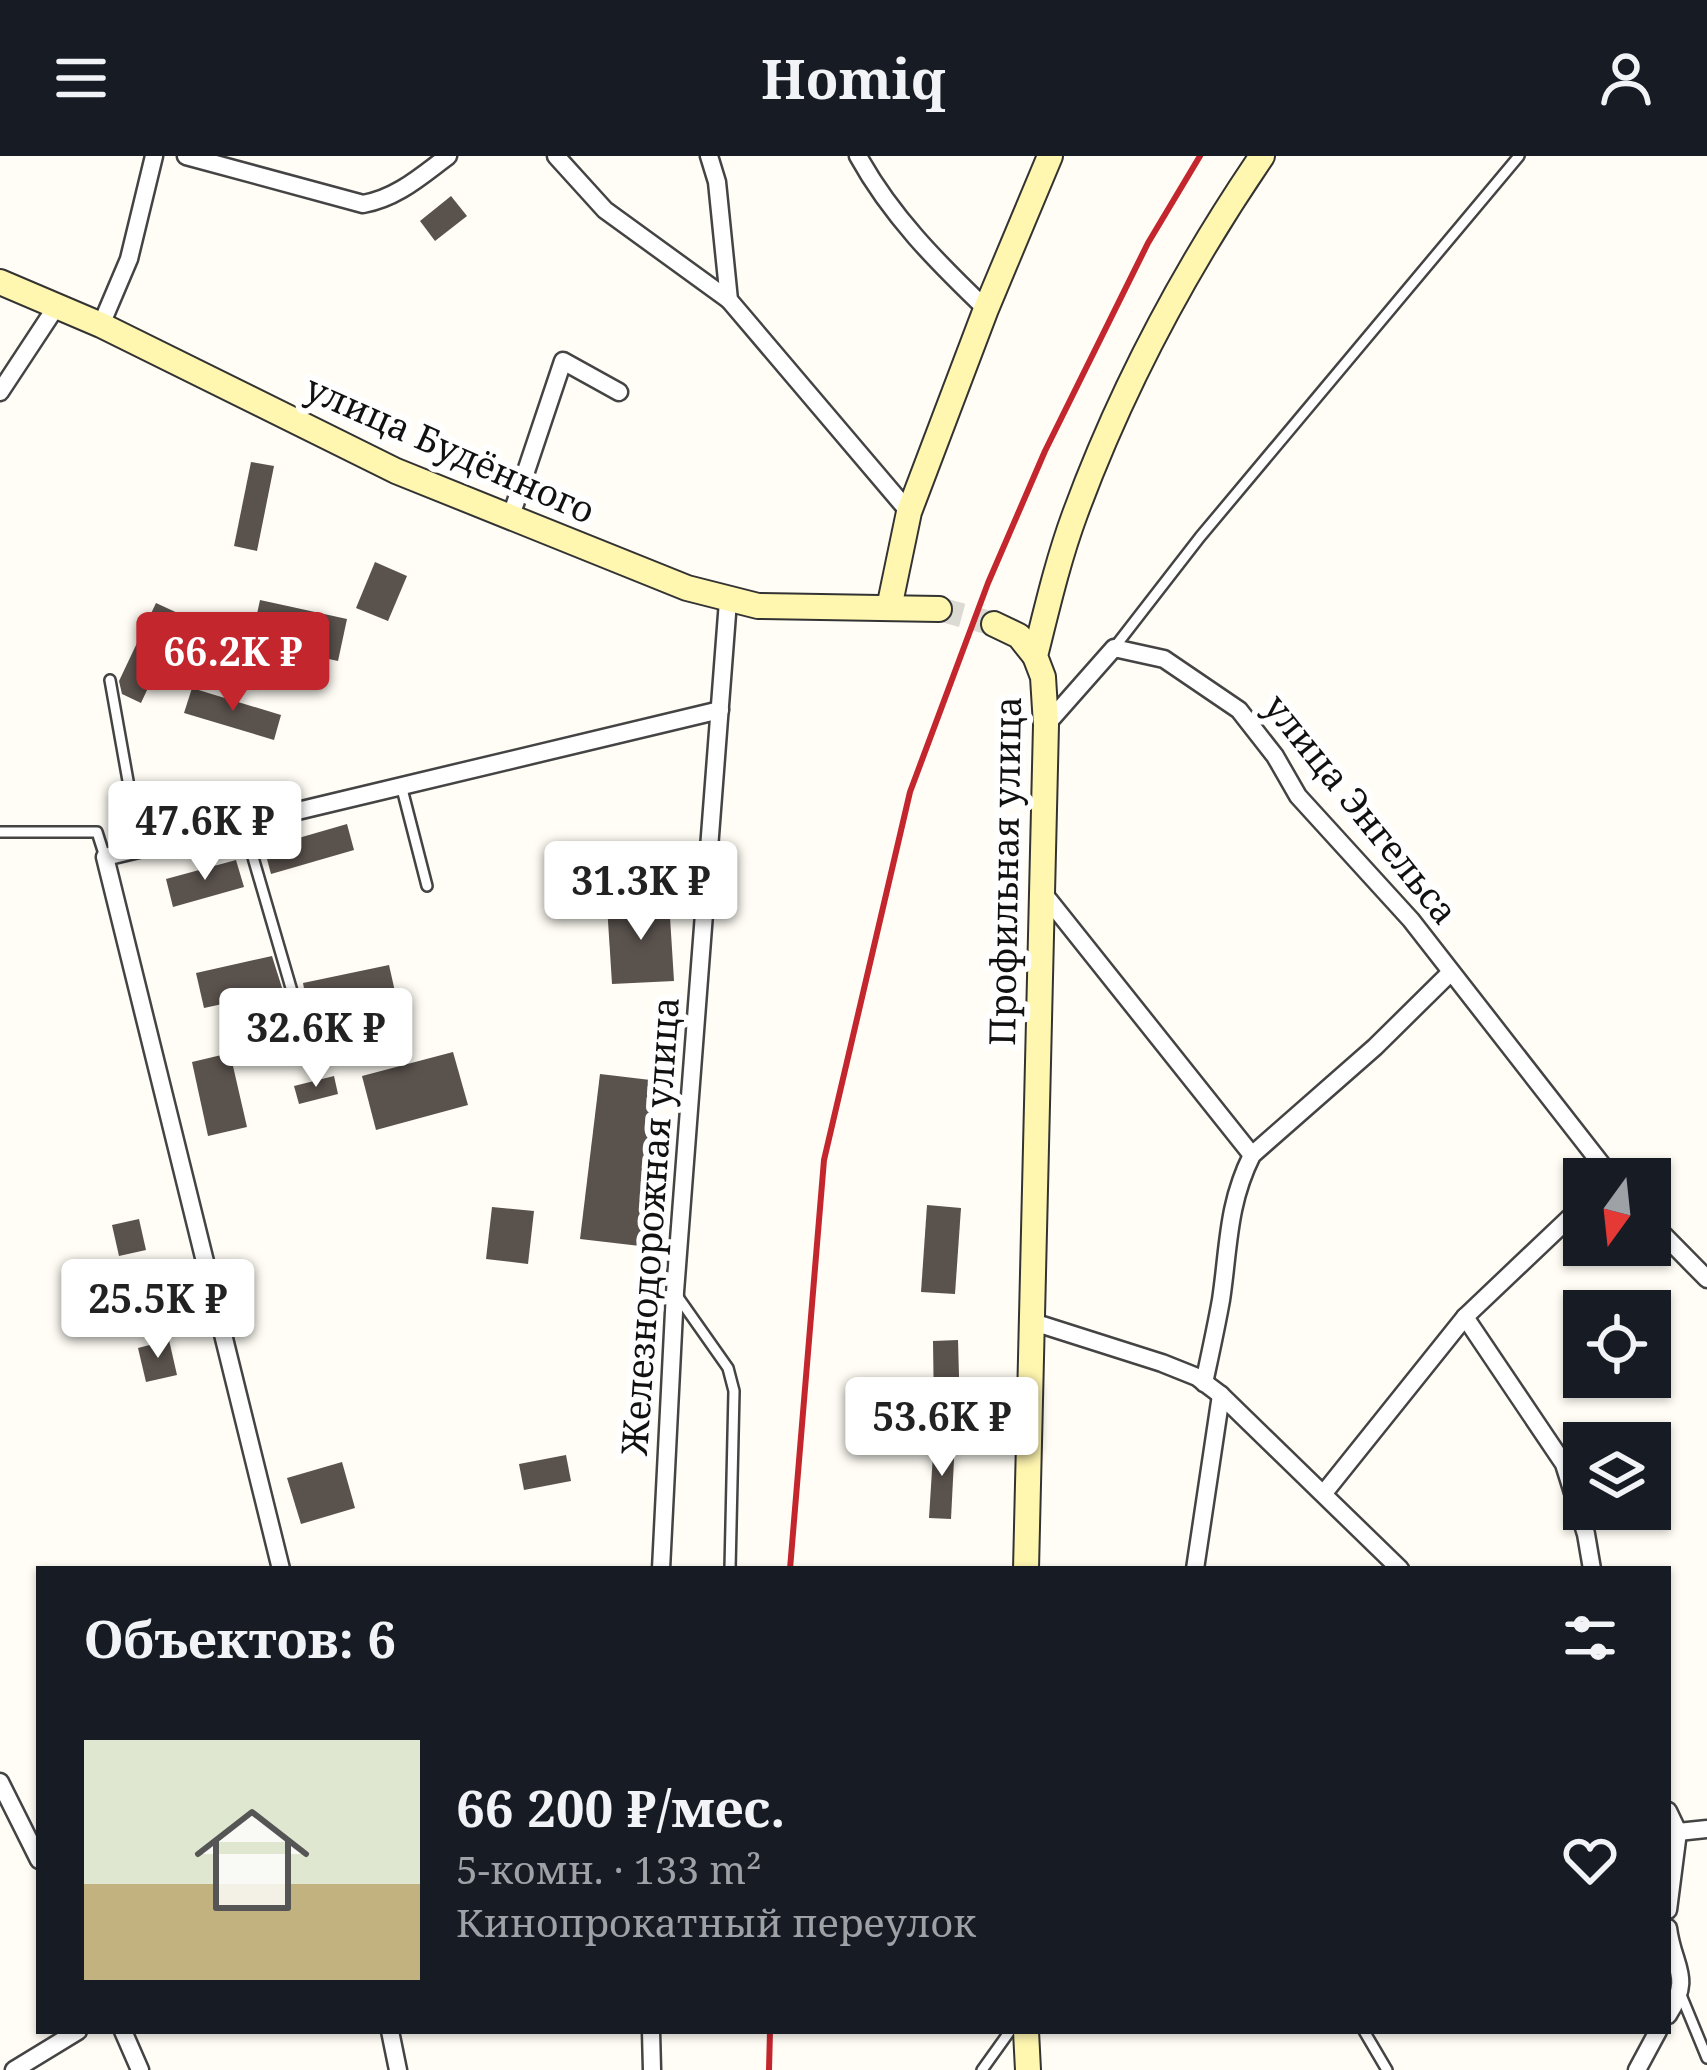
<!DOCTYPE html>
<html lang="ru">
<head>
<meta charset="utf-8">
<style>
  :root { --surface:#171b24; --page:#242831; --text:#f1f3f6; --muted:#9ea1a6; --line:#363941; --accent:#c4262e }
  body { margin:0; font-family:"Noto Serif",serif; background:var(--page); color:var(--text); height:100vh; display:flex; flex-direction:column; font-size:45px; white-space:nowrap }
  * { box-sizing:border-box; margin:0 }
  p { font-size:39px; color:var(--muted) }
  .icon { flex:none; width:66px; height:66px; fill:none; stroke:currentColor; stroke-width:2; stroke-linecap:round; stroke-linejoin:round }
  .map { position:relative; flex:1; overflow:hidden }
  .details { position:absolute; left:36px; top:1410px; width:1635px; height:468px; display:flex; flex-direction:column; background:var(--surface); border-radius:0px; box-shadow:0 3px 9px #0004 }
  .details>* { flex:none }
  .needle { width:78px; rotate:195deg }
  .controls { position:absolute; left:1563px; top:1002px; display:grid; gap:24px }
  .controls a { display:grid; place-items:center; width:108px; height:108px; border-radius:0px; background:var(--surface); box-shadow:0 3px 9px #0004; font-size:60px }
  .price { position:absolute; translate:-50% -102px; padding:0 27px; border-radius:12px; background:#fff; color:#222; font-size:39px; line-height:78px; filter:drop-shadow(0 3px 6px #0008) }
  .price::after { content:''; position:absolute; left:50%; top:72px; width:36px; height:27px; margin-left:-18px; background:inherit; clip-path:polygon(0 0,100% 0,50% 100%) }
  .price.active { background:var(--accent); color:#fff }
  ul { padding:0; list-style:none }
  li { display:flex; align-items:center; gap:36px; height:300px; padding:0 48px }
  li+li { border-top:3px solid var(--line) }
  li span { display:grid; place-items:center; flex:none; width:336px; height:240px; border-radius:0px; color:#555 }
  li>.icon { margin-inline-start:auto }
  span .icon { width:144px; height:144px; fill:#fffc; stroke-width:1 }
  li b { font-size:51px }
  h2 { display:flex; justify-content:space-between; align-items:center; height:144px; padding:0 48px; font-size:51px }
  header { display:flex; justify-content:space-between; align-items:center; height:156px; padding:0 48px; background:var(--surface); font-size:54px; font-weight:700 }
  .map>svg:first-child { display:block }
  .building { fill:#5a524d }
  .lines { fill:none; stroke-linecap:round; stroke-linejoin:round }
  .secondary-tunnel { stroke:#dbdad3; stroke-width:24; stroke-dasharray:24 12; stroke-linecap:butt }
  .lane-casing { stroke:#444; stroke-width:14 }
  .street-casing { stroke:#444; stroke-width:21 }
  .secondary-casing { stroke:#333; stroke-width:28 }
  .lane { stroke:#fff; stroke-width:9 }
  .street { stroke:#fff; stroke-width:16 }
  .secondary { stroke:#fff6b0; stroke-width:24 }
  .rail { stroke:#c4262e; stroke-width:6 }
  .labels { text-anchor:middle; stroke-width:12; stroke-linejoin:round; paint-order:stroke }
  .street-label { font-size:36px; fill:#111; stroke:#fff }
</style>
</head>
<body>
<header><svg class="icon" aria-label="menu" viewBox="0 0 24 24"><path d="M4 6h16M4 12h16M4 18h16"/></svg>Homiq<svg class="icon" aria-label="person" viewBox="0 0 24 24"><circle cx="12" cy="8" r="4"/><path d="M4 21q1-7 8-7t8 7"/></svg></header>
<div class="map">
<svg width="1707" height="1914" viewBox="0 0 1707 1914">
  <rect width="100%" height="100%" fill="#fffdf5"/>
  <!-- building -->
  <g class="building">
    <path d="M451,40L467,60L435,85L420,65Z"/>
    <path d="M251,306L274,310L257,395L234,390Z"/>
    <path d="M375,406L407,420L388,465L356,452Z"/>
    <path d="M260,444L347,463L338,505L251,486Z"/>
    <path d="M156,447L182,459L141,547L122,538L119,525Z"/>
    <path d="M192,532L281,559L274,584L184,557Z"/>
    <path d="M347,668L354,694L271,718L264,692Z"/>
    <path d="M236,704L244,731L173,751L166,723Z"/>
    <path d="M669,745L674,825L612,828L607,749Z"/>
    <path d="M272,800L283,835L204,852L196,817Z"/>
    <path d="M389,809L396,840L309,859L303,827Z"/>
    <path d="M453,896L468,949L376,974L362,920Z"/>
    <path d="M230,897L247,971L208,980L192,906Z"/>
    <path d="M600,918L659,925L640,1090L580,1083Z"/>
    <path d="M334,920L338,938L299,948L294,930Z"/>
    <path d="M927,1049L961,1052L955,1138L921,1136Z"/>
    <path d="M492,1051L534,1055L528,1108L486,1103Z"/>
    <path d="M139,1063L146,1094L119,1100L112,1069Z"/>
    <path d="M169,1184L177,1219L146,1226L138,1192Z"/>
    <path d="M958,1184L960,1256H934L933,1185Z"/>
    <path d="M934,1282L955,1284L951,1363L929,1362Z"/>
    <path d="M566,1299L571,1325L524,1334L519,1308Z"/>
    <path d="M342,1306L355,1352L301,1368L287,1322Z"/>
  </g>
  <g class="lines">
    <!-- secondary-tunnel -->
    <path class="secondary-tunnel" d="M939,453L994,468"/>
    <!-- lane casing -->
    <g class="lane-casing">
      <g id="lane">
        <path d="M1114,492L1200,381L1519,0"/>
        <path d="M110,524L140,692"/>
        <path d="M401,629L427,730"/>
        <path d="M243,667L310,897"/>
        <path d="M0,676H97L105,701"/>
        <path d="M678,1141L728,1212L734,1235L730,1413"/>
        <path d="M1681,1839L1707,1902"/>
        <path d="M1364,1875L1387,1914"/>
        <path d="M982,1914L1010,1875"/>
      </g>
    </g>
    <!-- street casing -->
    <g class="street-casing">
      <g id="street">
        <path d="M186,0L363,48C397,42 421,20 448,0"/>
        <path d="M556,0L605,54L729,144"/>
        <path d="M709,0L717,26L729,144L909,356"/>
        <path d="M858,0C891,60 937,106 986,153"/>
        <path d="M101,169L129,103L154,0"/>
        <path d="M0,236L56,151"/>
        <path d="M510,363L563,205L619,236"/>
        <path d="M1046,569L1114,492L1164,503L1239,554L1275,600L1298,640L1411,764L1613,1023"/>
        <path d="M1044,738L1252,999"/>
        <path d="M1650,1065L1707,1123"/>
        <path d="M1465,1161L1564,1308L1586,1378L1592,1413"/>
        <path d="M1030,1165L1162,1207L1197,1221L1221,1239L1400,1413"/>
        <path d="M1204,1227C1210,1199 1216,1172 1221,1144C1229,1091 1227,1049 1252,999L1375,891L1451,816"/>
        <path d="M1324,1337L1465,1161L1584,1048"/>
        <path d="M281,1413L105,701L720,554"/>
        <path d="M661,1413L675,1136L728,445"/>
        <path d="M1195,1413L1221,1239"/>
        <path d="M0,1626L39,1704"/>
        <path d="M1668,1655L1678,1676L1668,1754"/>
        <path d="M1678,1676L1707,1673"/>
        <path d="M1668,1772C1673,1812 1693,1820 1668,1859"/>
        <path d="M123,1875L140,1914"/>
        <path d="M390,1875L398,1914"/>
        <path d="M651,1875L652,1914"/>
        <path d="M14,1914L78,1875"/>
        <path d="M1637,1914L1658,1875"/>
      </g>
    </g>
    <!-- secondary casing -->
    <g class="secondary-casing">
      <g id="secondary">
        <path d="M0,126L101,169L396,315L687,432L758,450L939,453"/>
        <path d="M889,452L909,356L986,153L1050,0"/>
        <path d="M994,468L1019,480L1035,500"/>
        <path d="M1026,1413L1046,569L1043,521L1035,500C1047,452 1058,404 1075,358C1121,233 1187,110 1262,0"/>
        <path d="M1026,1875L1028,1914"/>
      </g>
    </g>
    <!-- lane -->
    <use href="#lane" class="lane"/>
    <!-- street -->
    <use href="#street" class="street"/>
    <!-- secondary -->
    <use href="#secondary" class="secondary"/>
    <!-- rail -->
    <g class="rail">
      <path d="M790,1413L824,1004L910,636L988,427L1045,295L1148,87L1200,0"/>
      <path d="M769,1914L770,1875"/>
    </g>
  </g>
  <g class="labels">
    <!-- street labels -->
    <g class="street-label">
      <text transform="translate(450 293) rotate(24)" y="13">улица Будённого</text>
      <text transform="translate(1361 653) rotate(51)" y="13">улица Энгельса</text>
      <text transform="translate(1005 715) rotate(-89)" y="13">Профильная улица</text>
      <text transform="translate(650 1070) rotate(-86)" y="13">Железнодорожная улица</text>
    </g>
  </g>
</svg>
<div class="controls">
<a><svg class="needle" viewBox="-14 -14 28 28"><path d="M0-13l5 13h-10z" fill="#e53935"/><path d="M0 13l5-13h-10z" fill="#9ea1a6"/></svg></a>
<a><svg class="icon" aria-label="locate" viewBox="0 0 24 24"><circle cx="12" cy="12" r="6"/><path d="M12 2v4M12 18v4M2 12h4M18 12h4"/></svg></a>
<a><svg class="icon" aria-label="layers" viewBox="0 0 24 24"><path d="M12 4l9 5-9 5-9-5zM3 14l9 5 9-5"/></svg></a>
</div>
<b class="price active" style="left:233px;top:558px">66.2K ₽</b>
<b class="price" style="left:205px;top:727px">47.6K ₽</b>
<b class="price" style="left:641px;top:787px">31.3K ₽</b>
<b class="price" style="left:316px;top:934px">32.6K ₽</b>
<b class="price" style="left:158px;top:1205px">25.5K ₽</b>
<b class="price" style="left:942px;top:1323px">53.6K ₽</b>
<section class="details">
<h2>Объектов: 6<svg class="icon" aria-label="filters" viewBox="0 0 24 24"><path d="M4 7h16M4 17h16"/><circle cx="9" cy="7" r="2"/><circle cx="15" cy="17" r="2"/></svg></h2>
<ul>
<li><span style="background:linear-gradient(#dfe7d0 60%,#c2b280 0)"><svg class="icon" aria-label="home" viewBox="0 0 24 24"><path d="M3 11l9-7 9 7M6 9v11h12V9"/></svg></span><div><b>66 200 ₽/мес.</b><p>5-комн. · 133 m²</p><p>Кинопрокатный переулок</p></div><svg class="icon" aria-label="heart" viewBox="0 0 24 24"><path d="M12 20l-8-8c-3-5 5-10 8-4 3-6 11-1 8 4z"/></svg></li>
</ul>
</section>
</div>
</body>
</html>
